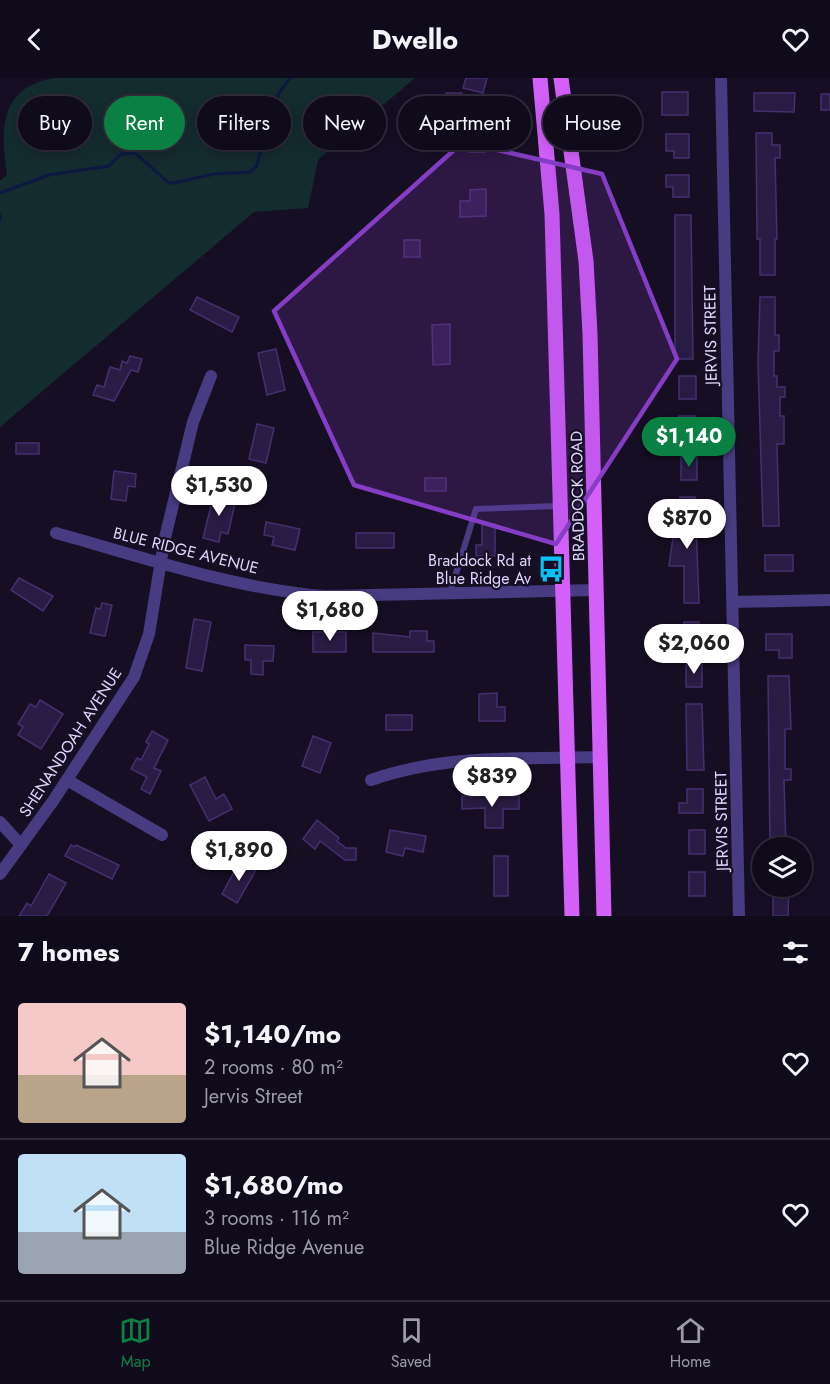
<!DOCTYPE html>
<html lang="en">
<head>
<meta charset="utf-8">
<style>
  :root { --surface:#100b1b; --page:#1e1928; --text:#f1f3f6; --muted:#9c9ba3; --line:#302b3a; --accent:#0b8043 }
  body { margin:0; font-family:Jost,sans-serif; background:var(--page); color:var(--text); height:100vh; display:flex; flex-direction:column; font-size:22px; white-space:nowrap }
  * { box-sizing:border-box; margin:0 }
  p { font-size:20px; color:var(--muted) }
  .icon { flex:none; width:33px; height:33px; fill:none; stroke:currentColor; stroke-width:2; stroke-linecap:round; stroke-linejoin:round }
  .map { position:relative; height:838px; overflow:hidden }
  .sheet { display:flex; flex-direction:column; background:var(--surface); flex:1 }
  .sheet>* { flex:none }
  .banner { position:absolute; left:18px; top:18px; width:795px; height:54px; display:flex; gap:12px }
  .fabs { position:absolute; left:752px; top:759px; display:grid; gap:12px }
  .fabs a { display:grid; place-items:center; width:60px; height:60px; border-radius:50%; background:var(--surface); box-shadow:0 3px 15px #0003,0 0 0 2px var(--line); font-size:30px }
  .price { position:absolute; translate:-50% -51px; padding:0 14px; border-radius:21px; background:#fff; color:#222; font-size:20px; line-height:39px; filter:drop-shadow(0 2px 3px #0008) }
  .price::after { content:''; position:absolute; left:50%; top:36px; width:18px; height:14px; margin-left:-9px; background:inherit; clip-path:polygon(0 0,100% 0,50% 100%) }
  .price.current { background:var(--accent); color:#fff }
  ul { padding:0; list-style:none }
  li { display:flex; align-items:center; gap:18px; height:150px; padding:0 18px }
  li+li { border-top:2px solid var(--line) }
  li span { display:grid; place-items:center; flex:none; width:168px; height:120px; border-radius:6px; color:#555 }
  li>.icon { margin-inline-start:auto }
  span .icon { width:72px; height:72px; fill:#fffc; stroke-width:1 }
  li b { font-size:26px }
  h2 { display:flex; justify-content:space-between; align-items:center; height:72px; padding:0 18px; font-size:26px }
  .pill { padding:0 21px; border-radius:27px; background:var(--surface); box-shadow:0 3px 15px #0003,0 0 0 2px var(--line); font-size:21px; line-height:54px }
  .pill.current { background:var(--accent); color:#fff }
  header { display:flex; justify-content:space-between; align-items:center; height:78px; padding:0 18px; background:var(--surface); font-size:27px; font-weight:700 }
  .tab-bar { display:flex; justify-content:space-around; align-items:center; height:84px; border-top:2px solid var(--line); background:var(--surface); font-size:16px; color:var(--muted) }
  .tab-bar a { display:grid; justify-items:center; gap:3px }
  .tab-bar .current { color:var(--accent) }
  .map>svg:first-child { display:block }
  .green { fill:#132c2e }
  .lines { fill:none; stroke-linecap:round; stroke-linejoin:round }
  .stream { stroke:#0c1941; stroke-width:3 }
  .building { fill:#291c44; stroke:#442f6f; stroke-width:1.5 }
  .lane { stroke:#473c81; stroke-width:6 }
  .street { stroke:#473c81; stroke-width:12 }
  .primary { stroke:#d260f9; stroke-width:15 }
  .marked { fill:#853dc5; fill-opacity:0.2; stroke:#853dc5; stroke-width:4.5; stroke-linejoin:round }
  .labels { text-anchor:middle; stroke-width:4.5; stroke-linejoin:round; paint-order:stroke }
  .street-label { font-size:16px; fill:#ded4fd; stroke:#160f24 }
  .poi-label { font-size:16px; fill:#ded4fd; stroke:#160f24; text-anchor:end }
</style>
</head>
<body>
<header><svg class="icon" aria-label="back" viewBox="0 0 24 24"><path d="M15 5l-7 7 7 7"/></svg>Dwello<svg class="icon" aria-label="heart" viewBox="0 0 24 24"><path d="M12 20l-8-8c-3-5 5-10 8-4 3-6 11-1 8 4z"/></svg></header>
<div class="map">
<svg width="830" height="838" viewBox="0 0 830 838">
  <rect width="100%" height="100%" fill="#160f24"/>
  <!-- green -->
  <path class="green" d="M55,0H415L318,82L308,130L254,134L0,349V103L7,97C0,49 0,9 55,0Z"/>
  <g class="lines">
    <!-- stream -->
    <g class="stream">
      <path d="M0,115L49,97L109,88L121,76L135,75L169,105H174L214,96L250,94L256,89L279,15L290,0"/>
      <path d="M0,136V142"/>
    </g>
  </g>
  <!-- building -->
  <g class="building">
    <path d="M466,0H487L483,15L463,10Z"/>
    <rect x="662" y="14" width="26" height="23"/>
    <rect x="446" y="15" width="16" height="13"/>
    <path d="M754,15H795L794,34L754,33Z"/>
    <rect x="821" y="16" width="9" height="16"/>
    <rect x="469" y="46" width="16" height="28"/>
    <path d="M756,55H772V67H780V80H775L777,161H775V197H760V161H757Z"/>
    <path d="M666,56H689V80H674V73H666Z"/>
    <path d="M666,97H689V119H673V109H666Z"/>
    <path d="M486,111V138L460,139V123H470V112Z"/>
    <path d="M675,137H691L693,281H675Z"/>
    <rect x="404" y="162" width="16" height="17"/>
    <path d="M197,219L239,239L232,254L190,232Z"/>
    <path d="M760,219H775V257H779V273H774V298H777V309H785V319H780V338H784V366H777L779,448H763L758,285Z"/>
    <path d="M450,246V286L433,287L432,247Z"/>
    <path d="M276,271L285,312L267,317L258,275Z"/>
    <path d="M130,278L142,281L138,294L131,292L114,323L93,317L97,307L104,309L110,289L120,292L122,283L127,285Z"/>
    <rect x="679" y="298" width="17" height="23"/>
    <rect x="679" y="338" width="16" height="23"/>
    <path d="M257,346L274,350L266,385L249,381Z"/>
    <rect x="16" y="365" width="23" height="11"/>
    <rect x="681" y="378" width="16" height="24"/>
    <path d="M114,393L136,396L135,409L128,408L126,423L111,421Z"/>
    <rect x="425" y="400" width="21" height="13"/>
    <path d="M214,416L236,421L228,456L221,454L219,464L203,460Z"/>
    <path d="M680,419H695L699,525H684V488H669L673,459H680Z"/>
    <path d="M266,444L300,451L295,472L272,467L274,459L264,457Z"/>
    <path d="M482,446H495V478H476V467H482Z"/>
    <rect x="356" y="455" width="38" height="15"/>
    <rect x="765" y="477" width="28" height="16"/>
    <path d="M19,500L53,518L43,533L11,512Z"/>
    <path d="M102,525L112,527L105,558L90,555L96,530L100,531Z"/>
    <path d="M194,541L211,544L202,593L186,590Z"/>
    <rect x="684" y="544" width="15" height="23"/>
    <path d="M410,553H427V563H434V574H373V555L410,559Z"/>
    <rect x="313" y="554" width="33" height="20"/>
    <path d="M766,556H792V580H779V572H766Z"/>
    <path d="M245,567L274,568L273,583H263V597L251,596V582H245Z"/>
    <rect x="686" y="585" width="16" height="24"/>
    <path d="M768,598H789L791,651H785V691H791V702H784L786,770H770Z"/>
    <path d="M497,615V629H505V643H479V616Z"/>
    <path d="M40,622L63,636L41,671L18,657L23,649L18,646L30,626L36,629Z"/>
    <path d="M686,626H702L704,692H687Z"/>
    <rect x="386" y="637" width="26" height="15"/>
    <path d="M152,653L168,662L154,690L161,693L150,716L141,711L147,699L131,691L137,680L141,682L149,666L146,664Z"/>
    <path d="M313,658L331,665L320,695L302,688Z"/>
    <path d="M205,699L216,721L224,716L232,731L209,743L190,707Z"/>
    <path d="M687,711H703V735H679V725H687Z"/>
    <path d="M462,718H519V731H503V750H485V730L462,731Z"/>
    <path d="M317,742L339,760L337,763L346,770H356V782H345L320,763L315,771L303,761Z"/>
    <path d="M390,752L426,758L423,774L405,770L403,778L386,774Z"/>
    <rect x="689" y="752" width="16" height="24"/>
    <path d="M71,767L75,769L76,767L119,787L112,801L65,778Z"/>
    <rect x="494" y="778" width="14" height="40"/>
    <path d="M240,783L256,792L237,825L222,816Z"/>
    <rect x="689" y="794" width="16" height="24"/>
    <path d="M49,796L66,805L47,838H19L27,825L31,828Z"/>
    <path d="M773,808H789L788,838H773Z"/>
  </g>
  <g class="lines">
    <!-- lane -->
    <path class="lane" d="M450,515L476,431L558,428"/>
    <!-- street -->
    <g class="street">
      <path d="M721,0L739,838"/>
      <path d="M56,455C143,479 234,511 325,518L596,512"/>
      <path d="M733,524L830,522"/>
      <path d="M67,702L162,757"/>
      <path d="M371,702C445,676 522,681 600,679"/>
      <path d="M0,744L21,767"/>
      <path d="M0,796L53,723L134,599L149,556L164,464L193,344L211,298"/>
    </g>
    <!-- primary -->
    <g class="primary">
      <path d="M540,0L552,136L572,838"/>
      <path d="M561,0L586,183L590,256L604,838"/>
    </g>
  </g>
  <!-- marked area -->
  <path class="marked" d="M463,64L602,96L677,281L556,466L354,407L274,233Z"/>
  <!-- icons -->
  <defs>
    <g id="bus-bare" transform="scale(2.07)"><path d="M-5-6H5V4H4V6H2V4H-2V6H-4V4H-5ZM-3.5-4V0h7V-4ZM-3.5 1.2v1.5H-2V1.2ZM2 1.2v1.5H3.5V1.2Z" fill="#0ac0f4" stroke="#160f24" stroke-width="2.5" paint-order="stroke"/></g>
  </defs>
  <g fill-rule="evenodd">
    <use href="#bus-bare" x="551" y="491"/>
  </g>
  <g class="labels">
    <!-- street labels -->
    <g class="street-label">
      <text transform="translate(710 257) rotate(-91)" y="6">JERVIS STREET</text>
      <text transform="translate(577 418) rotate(-91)" y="6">BRADDOCK ROAD</text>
      <text transform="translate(186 472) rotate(14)" y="6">BLUE RIDGE AVENUE</text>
      <text transform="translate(70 664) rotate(-57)" y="6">SHENANDOAH AVENUE</text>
      <text transform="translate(721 743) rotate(-91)" y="6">JERVIS STREET</text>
    </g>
    <!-- poi labels -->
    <g class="poi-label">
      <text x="531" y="488">Braddock Rd at<tspan x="531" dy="18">Blue Ridge Av</tspan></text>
    </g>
  </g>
</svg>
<div class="fabs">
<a><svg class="icon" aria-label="layers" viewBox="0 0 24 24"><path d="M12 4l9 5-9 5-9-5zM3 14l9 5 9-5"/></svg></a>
</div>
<b class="price current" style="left:689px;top:390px">$1,140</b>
<b class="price" style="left:219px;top:439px">$1,530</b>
<b class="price" style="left:687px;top:472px">$870</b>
<b class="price" style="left:330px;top:564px">$1,680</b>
<b class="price" style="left:694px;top:597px">$2,060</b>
<b class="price" style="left:492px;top:730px">$839</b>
<b class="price" style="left:239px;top:804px">$1,890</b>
<div class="banner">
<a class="pill">Buy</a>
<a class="pill current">Rent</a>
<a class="pill">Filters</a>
<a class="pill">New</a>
<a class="pill">Apartment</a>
<a class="pill">House</a>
</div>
</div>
<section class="sheet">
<h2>7 homes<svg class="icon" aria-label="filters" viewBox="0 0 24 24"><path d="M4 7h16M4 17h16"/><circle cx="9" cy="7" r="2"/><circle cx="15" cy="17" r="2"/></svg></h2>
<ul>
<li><span style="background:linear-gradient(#f6c9c9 60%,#b9a48a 0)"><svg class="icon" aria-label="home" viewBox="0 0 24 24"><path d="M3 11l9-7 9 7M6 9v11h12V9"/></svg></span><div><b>$1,140/mo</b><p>2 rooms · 80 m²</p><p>Jervis Street</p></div><svg class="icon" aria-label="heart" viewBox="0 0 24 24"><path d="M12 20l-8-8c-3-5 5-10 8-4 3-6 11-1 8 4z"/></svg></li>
<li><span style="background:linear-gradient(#bfe0f5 65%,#9aa5b1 0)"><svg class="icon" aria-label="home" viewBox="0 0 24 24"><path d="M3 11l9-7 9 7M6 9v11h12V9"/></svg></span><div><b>$1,680/mo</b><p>3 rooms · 116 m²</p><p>Blue Ridge Avenue</p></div><svg class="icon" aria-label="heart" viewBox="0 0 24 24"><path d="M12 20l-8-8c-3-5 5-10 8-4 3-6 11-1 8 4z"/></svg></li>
</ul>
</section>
<nav class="tab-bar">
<a class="current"><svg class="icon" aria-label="map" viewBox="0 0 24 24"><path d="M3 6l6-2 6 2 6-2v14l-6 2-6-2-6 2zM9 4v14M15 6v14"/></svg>Map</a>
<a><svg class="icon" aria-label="saved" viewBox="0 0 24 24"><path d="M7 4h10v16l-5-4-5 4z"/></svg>Saved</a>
<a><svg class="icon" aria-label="home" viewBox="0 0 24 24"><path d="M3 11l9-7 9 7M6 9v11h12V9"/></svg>Home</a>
</nav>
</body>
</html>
